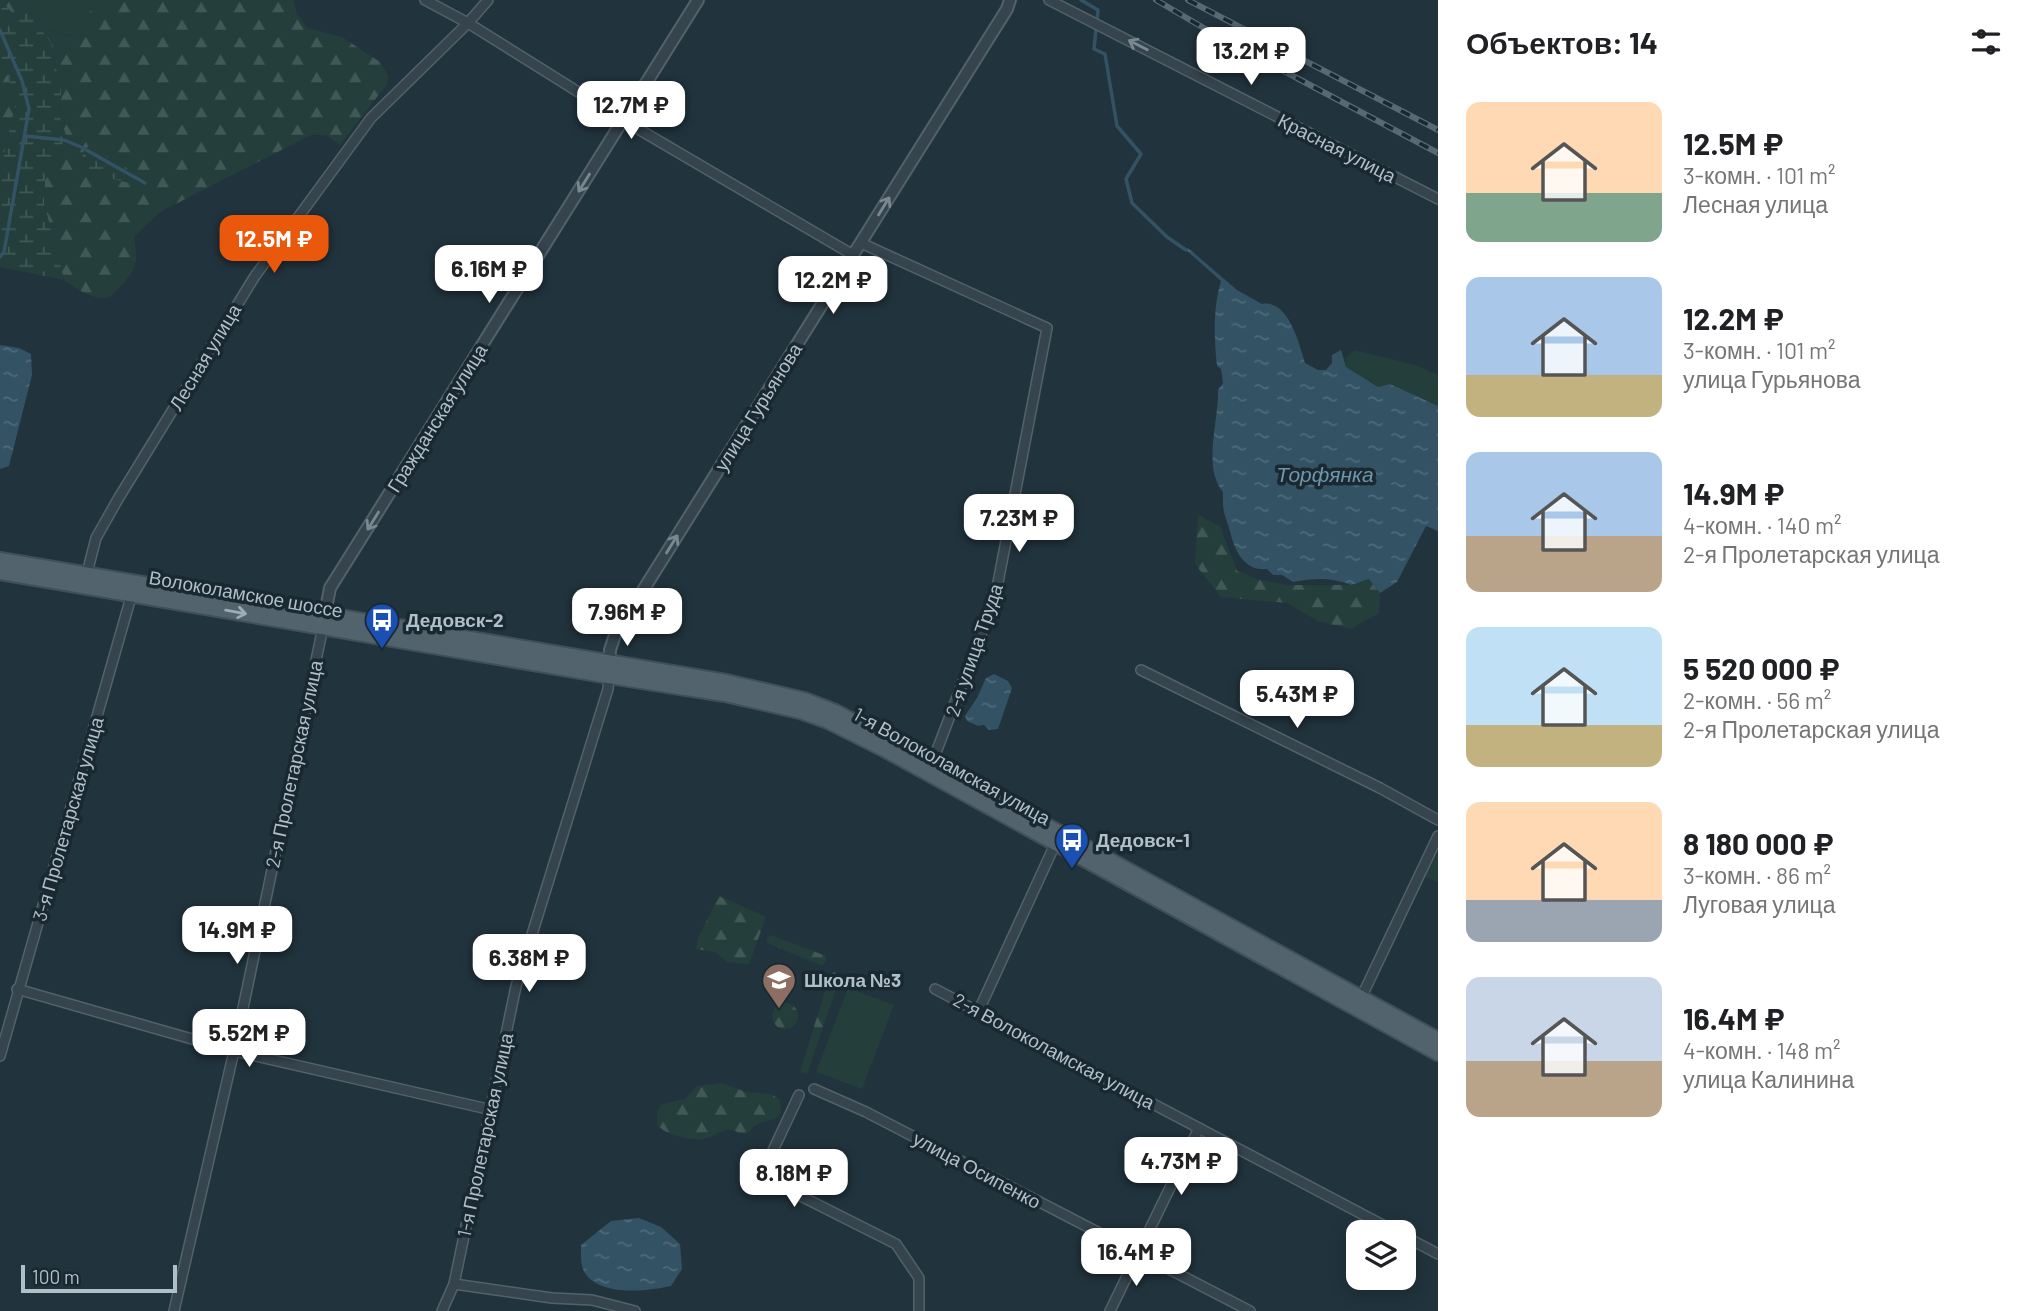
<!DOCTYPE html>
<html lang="ru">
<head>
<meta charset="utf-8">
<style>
  :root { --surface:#fff; --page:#f2f2f2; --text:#202124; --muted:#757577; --accent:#ea580c }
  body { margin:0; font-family:Barlow,sans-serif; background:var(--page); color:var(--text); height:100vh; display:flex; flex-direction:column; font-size:26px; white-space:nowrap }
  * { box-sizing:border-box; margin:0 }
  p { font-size:23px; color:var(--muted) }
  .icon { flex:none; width:38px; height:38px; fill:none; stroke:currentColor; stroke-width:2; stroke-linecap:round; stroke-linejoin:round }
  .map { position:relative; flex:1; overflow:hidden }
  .details { display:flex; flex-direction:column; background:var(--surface); width:595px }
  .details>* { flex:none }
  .buttons { position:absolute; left:1346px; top:1220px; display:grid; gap:14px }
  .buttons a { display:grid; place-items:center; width:70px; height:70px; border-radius:14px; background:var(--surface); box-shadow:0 4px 18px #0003; font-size:35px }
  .scale { position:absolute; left:21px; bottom:18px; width:156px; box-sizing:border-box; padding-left:7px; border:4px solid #b0bfc8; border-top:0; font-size:19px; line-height:24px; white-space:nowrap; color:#b0bfc8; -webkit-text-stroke:5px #1a2931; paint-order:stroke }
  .price { position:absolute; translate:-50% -60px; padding:0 16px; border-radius:14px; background:#fff; color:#222; font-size:23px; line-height:46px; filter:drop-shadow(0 2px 4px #0008) }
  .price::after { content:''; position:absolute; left:50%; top:42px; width:21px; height:16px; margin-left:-10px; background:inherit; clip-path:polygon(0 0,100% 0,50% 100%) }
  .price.selected { background:var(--accent); color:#fff }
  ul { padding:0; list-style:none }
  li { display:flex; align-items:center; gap:21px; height:175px; padding:0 28px }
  li span { display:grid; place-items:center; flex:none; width:196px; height:140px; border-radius:14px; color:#555 }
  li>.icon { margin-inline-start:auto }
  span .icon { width:84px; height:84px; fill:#fffc; stroke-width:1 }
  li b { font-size:30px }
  h2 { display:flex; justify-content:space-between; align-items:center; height:84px; padding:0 28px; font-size:30px }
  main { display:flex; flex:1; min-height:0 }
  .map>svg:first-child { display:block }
  .grass { fill:#233e3b }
  .forest { fill:url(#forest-firs) }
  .wetland { fill:url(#wetland-marsh) }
  .water { fill:url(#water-ripples) }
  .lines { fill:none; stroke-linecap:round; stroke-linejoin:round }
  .stream { stroke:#335365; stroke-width:3.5 }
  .minor-casing { stroke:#53626a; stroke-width:12 }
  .tertiary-casing { stroke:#53626a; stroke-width:14 }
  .primary-casing { stroke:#415058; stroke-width:18 }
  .minor { stroke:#35444d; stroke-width:9 }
  .tertiary { stroke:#35444d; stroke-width:10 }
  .primary { stroke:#53636d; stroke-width:14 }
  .rail-casing { stroke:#566974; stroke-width:6 }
  .rail { stroke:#1a2931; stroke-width:3.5; stroke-dasharray:10; stroke-linecap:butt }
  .oneway { stroke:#798891 }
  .oneway2 { stroke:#9dadb6 }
  .labels { text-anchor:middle; stroke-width:7; stroke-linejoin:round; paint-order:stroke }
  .street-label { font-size:19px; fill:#b0bfc8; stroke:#1a2931 }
  .poi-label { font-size:19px; font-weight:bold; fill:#b0bfc8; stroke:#1a2931; text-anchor:start }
  .water-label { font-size:21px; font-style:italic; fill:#6e97ae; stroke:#1a2931 }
</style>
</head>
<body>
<main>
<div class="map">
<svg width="1438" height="1311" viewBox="0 0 1438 1311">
  <defs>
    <pattern id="forest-firs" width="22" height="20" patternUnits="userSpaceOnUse" patternTransform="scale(1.75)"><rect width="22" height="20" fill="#233e3b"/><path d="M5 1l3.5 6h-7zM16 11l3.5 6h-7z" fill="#405856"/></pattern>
    <pattern id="wetland-marsh" width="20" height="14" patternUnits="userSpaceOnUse" patternTransform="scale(1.75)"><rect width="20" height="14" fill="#233e3b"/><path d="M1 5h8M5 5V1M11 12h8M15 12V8" fill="none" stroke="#405856"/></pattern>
    <pattern id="water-ripples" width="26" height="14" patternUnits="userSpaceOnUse" patternTransform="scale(1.75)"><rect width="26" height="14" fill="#335365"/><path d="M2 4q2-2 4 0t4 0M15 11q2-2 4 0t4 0" fill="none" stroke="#4e6a7a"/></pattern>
  </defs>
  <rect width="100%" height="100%" fill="#21333d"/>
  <!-- grass -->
  <g class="grass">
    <path d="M29,0H88L91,10L75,37L47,29Z"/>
    <path d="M1355,350L1419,366L1438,375V406L1390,384L1378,387L1346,367L1345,358Z"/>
    <path d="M1436,856H1438V882L1424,877Z"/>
    <path d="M848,988L894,1005L862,1089L816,1072Z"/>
  </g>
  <!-- forest -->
  <g class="forest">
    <path d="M9,0H29L47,29L74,37L91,10L88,0H293L297,14L308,28L342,37L380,62L388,76L387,84L340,145L326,135H311L160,212L134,237C138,265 138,267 119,288C115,292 111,297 105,298C91,299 75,288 64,280L44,203L45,179L66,136L60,117L61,90L51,44L27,7L13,14L5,5Z"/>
    <path d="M0,56L7,72L15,107L0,171Z"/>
    <path d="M1198,515L1220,526L1237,571L1260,580L1288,585H1351L1369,579L1380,593L1379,613L1350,629L1318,621L1287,603L1221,597L1195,564Z"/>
    <path d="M719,896L766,917L749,964L727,962L715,952L696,949L698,938Z"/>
    <path d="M771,935L826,956V962L822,966L767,943V938Z"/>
    <path d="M834,972L840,977L807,1074L800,1072L830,975Z"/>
    <circle cx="785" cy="1016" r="13"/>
    <path d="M722,1083L746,1092L771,1094L779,1099C787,1124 769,1117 756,1125C751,1128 750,1134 743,1134C737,1133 734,1129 727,1130C720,1131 714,1136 707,1138C693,1142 667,1136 657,1125V1111L662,1104L685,1099L697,1086Z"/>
  </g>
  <!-- wetland -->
  <g class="wetland">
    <path d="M0,0H9L5,5L13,14L26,6L51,44L61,90L60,117L66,136L45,179L44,203L64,280L0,267V171L15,107L7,72L0,56Z"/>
    <path d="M90,145L133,172L129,183L98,175L81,164L84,150Z"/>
  </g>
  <!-- water -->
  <g class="water">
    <path d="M1188,248L1237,290L1262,304C1288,299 1299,343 1305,363L1318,370H1326L1332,363V355L1341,350L1346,367L1378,387L1390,384L1438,406V531L1426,526L1397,582L1380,593L1369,579L1351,585C1331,577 1314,578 1293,582L1282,575H1273L1267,569C1245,571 1236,553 1231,535C1226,516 1222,514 1223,492C1202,467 1219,422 1218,390L1223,383L1221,369L1217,366C1214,339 1213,307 1221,281L1186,250Z"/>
    <path d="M0,345L19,348L31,354L32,375L9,466L0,469Z"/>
    <path d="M994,674L1008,681L1012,688L998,729L989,730L984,725L978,726L967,721L965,716L977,698L986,678Z"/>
    <path d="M639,1218L661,1227L680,1244L682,1269L671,1286C647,1291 601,1297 585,1273C580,1266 581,1253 581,1245L611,1221Z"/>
  </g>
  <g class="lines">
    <!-- stream -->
    <g class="stream">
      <path d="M1081,0L1098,10L1094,49L1105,54L1117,126L1141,154L1126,179L1132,203L1167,237L1186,250"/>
      <path d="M0,30L22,81L29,109L4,252L0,257"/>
      <path d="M25,136L64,140L81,147L145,183"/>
    </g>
    <!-- minor casing -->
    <g class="minor-casing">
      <g id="minor">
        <path d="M425,0L468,23L623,120L853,255"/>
        <path d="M1049,0L1438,199"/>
        <path d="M861,243L1047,328L995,598L932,763"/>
        <path d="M87,573L96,538L118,499L255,276L371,118L468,23L488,0"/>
        <path d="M1141,670L1380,788L1438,820"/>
        <path d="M17,989L234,1051L492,1110"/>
        <path d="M935,989L1396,1232"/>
        <path d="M1361,998L1438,836"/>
        <path d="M979,1010L1057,840"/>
        <path d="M0,1056L133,590"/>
        <path d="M814,1089L866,1112L1250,1311"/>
        <path d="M799,1095L761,1176L896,1244L919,1278V1311"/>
        <path d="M1404,1236L1438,1254"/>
        <path d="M454,1284L552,1298L592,1300L635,1311"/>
        <path d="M174,1311L234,1051L323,627"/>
        <path d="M442,1311L454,1284L516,986L608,689L609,676"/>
        <path d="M1110,1311L1199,1128"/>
      </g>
    </g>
    <!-- tertiary casing -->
    <g class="tertiary-casing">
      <g id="tertiary">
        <path d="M324,619L330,588L698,0"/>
        <path d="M609,667L610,650L615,635L1007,9L1010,0"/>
      </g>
    </g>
    <!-- primary casing -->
    <g class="primary-casing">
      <g id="primary">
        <path d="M0,560L726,682L804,700L835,712L891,741L1438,1040"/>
        <path d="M0,572L609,676L725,694L800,711L828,721L886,750L1438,1053"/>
      </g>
    </g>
    <!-- minor -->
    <use href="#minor" class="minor"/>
    <!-- tertiary -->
    <use href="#tertiary" class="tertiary"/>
    <!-- primary -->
    <use href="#primary" class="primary"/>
    <!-- rail casing -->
    <g class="rail-casing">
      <g id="rail">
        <path d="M1156,0L1214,34L1438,153"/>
        <path d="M1188,0L1438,130"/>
      </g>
    </g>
    <!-- rail -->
    <use href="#rail" class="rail"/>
  </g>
  <!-- one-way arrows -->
  <defs><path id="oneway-shaft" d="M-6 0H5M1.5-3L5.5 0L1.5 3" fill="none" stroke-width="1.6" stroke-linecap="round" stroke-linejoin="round" transform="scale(1.75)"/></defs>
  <g class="oneway">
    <use href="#oneway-shaft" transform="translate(1138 45) rotate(-153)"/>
    <use href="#oneway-shaft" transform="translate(584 183) rotate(122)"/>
    <use href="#oneway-shaft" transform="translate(884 206) rotate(-58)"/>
    <use href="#oneway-shaft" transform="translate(373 521) rotate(122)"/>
    <use href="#oneway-shaft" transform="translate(672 544) rotate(-58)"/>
  </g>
  <use class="oneway2" href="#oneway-shaft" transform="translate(236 612) rotate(10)"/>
  <!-- icons -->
  <defs>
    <g id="bus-pin" transform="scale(1.75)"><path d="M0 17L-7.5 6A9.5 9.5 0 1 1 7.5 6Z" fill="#1a4fb4" stroke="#1a2931"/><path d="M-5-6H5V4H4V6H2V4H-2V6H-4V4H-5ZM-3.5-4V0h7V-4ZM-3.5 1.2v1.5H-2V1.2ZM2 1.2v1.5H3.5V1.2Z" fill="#fff"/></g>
    <g id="school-pin" transform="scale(1.75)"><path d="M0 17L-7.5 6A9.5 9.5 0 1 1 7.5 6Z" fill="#8d6e63" stroke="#1a2931"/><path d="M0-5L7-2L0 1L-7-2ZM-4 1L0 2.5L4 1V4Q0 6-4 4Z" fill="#fff"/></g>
  </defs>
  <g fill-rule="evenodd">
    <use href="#bus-pin" x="382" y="620"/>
    <use href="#bus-pin" x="1072" y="840"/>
    <use href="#school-pin" x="779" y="980"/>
  </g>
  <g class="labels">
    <!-- street labels -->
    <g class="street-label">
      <text transform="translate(1337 148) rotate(27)" y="7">Красная улица</text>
      <text transform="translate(205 357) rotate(-59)" y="7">Лесная улица</text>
      <text transform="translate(758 407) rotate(-58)" y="7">улица Гурьянова</text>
      <text transform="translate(437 418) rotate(-58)" y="7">Гражданская улица</text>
      <text transform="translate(246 594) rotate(10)" y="7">Волоколамское шоссе</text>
      <text transform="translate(974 650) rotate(-71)" y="7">2-я улица Труда</text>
      <text transform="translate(294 764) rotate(-78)" y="7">2-я Пролетарская улица</text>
      <text transform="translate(952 766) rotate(29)" y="7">1-я Волоколамская улица</text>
      <text transform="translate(68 819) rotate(-74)" y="7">3-я Пролетарская улица</text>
      <text transform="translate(1054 1051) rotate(28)" y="7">2-я Волоколамская улица</text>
      <text transform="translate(485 1135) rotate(-78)" y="7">1-я Пролетарская улица</text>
      <text transform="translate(977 1170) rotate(28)" y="7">улица Осипенко</text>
    </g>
    <!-- poi labels -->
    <g class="poi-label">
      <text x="406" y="627">Дедовск-2</text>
      <text x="1096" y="847">Дедовск-1</text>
      <text x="804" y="987">Школа №3</text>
    </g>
    <!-- water labels -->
    <g class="water-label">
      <text x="1325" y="482">Торфянка</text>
    </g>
  </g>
</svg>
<div class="buttons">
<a><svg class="icon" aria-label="layers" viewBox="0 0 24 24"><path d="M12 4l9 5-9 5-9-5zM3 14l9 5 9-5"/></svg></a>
</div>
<div class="scale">100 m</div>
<b class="price" style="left:1251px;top:87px">13.2M ₽</b>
<b class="price" style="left:631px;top:141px">12.7M ₽</b>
<b class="price selected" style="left:274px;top:275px">12.5M ₽</b>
<b class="price" style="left:489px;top:305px">6.16M ₽</b>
<b class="price" style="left:833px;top:316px">12.2M ₽</b>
<b class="price" style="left:1019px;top:554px">7.23M ₽</b>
<b class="price" style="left:627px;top:648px">7.96M ₽</b>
<b class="price" style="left:1297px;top:730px">5.43M ₽</b>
<b class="price" style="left:237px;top:966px">14.9M ₽</b>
<b class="price" style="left:529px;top:994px">6.38M ₽</b>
<b class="price" style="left:249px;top:1069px">5.52M ₽</b>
<b class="price" style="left:1181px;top:1197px">4.73M ₽</b>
<b class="price" style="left:794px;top:1209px">8.18M ₽</b>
<b class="price" style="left:1136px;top:1288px">16.4M ₽</b>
</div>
<section class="details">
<h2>Объектов: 14<svg class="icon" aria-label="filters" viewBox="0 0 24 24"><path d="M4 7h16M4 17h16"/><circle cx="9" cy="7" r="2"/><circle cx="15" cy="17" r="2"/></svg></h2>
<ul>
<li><span style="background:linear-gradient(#ffd9b3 65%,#7fa58c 0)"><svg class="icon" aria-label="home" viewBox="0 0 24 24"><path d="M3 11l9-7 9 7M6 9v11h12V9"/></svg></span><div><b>12.5M ₽</b><p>3-комн. · 101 m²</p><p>Лесная улица</p></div></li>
<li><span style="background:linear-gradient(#a9c7e8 70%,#c2b280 0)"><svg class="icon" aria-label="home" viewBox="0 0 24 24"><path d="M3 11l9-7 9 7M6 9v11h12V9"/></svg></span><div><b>12.2M ₽</b><p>3-комн. · 101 m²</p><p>улица Гурьянова</p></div></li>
<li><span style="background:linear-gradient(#a9c7e8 60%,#b9a48a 0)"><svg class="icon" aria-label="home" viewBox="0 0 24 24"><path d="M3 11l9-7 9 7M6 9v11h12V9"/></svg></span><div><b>14.9M ₽</b><p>4-комн. · 140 m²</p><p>2-я Пролетарская улица</p></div></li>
<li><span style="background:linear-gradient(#bfe0f5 70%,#c2b280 0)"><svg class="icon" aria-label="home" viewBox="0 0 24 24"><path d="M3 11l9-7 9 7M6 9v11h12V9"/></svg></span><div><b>5 520 000 ₽</b><p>2-комн. · 56 m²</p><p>2-я Пролетарская улица</p></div></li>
<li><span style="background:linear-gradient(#ffd9b3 70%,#9aa5b1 0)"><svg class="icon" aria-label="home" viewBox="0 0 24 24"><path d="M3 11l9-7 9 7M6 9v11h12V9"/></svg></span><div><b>8 180 000 ₽</b><p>3-комн. · 86 m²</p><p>Луговая улица</p></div></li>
<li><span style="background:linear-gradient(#c9d6e8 60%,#b9a48a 0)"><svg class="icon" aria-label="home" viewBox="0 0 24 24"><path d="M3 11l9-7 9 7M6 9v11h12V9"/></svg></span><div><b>16.4M ₽</b><p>4-комн. · 148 m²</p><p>улица Калинина</p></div></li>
</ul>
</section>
</main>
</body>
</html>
